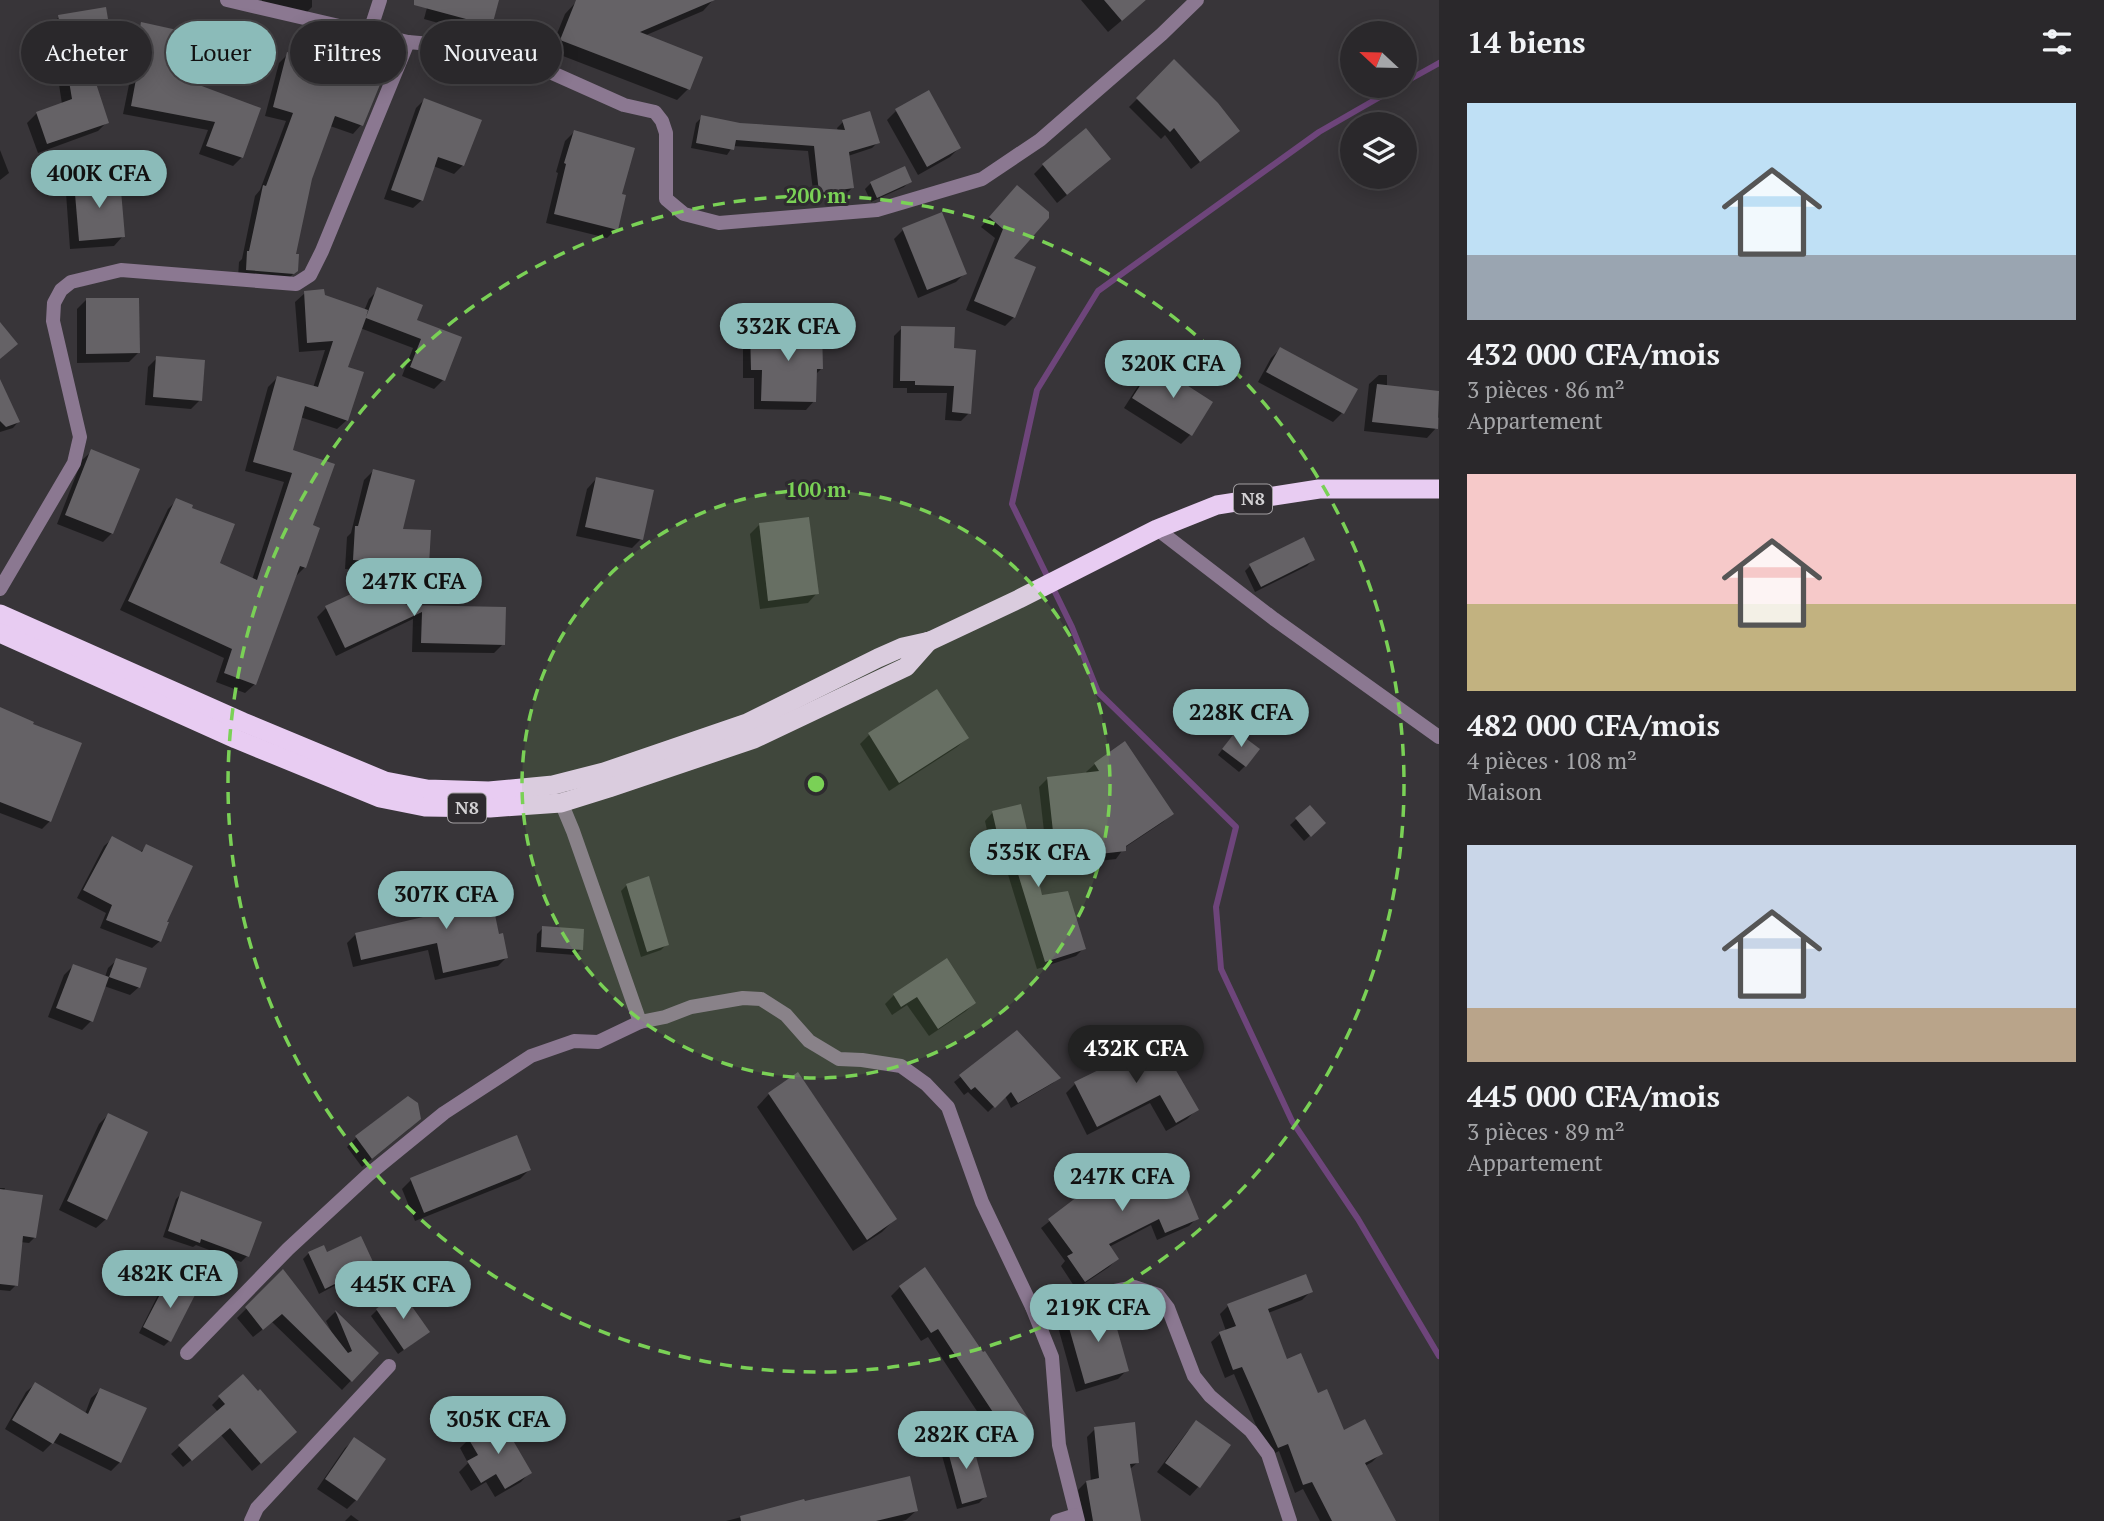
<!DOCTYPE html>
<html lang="fr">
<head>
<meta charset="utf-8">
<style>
  :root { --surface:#2a282b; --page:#323033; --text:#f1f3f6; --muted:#a5a6a9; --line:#464447; --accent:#8bbbb9 }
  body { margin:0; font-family:"PT Serif",serif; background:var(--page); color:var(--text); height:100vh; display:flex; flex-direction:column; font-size:26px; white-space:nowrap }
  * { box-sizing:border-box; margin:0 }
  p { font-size:23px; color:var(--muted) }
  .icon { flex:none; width:38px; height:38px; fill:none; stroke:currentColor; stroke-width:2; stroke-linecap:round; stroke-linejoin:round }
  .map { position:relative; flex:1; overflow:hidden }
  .sheet { display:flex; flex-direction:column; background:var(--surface); width:665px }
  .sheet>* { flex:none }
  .top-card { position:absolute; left:21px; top:21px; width:665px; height:63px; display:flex; gap:14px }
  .needle { width:46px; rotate:292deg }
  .fabs { position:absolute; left:1340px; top:21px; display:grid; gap:14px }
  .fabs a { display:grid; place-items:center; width:77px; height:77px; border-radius:50%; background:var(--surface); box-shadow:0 4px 18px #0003,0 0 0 2px var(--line); font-size:35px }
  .price { position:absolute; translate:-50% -60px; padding:0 16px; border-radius:24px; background:var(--accent); color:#111; font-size:23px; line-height:46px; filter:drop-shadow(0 2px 4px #0008) }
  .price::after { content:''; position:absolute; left:50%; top:42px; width:21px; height:16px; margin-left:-10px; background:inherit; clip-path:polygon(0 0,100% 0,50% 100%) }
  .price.selected { background:#222; color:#fff }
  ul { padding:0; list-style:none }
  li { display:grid; align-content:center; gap:14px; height:371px; padding:0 28px }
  li span { display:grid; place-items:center; height:217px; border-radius:0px; color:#555 }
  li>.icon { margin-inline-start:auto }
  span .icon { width:126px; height:126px; fill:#fffc; stroke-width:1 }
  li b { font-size:30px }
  h2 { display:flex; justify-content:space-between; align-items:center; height:84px; padding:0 28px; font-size:30px }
  .chip { padding:0 24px; border-radius:32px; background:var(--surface); box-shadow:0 4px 18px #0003,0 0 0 2px var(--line); font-size:24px; line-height:63px }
  .chip.selected { background:var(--accent); color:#111 }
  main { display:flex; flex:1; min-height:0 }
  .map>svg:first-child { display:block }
  .shadow { fill:#0007 }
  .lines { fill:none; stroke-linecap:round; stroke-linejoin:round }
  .stream { stroke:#6e457b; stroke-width:6 }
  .building { fill:#656266 }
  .minor { stroke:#8b7891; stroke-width:14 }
  .trunk { stroke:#e8ccf2; stroke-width:19 }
  .ring { fill:none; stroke:#7ad156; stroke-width:3.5; stroke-dasharray:12 9 }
  .labels { text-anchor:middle; stroke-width:6; stroke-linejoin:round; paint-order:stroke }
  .shield { fill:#2e2b2f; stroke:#a29fa2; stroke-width:2 }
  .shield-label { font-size:18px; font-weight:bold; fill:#d3d1d4 }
  .centre { fill:#7ad156; stroke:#2e2b2f; stroke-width:3.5 }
  .ring-label { font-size:21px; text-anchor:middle; font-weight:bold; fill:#7ad156; stroke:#2e2b2f; stroke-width:6; stroke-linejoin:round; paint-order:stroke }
</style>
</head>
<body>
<main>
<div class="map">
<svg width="1439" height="1521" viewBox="0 0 1439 1521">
  <rect width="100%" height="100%" fill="#383539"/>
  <!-- shadow -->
  <g class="shadow">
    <path d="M262,0H312V7L303,16L261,8Z"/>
    <path d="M429,0H497L490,25L481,35L424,19Z"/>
    <path d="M601,0H713L703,11L644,36L688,89L677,100L550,51L565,14L576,2Z"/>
    <path d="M1081,0H1146L1108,32Z"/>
    <path d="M59,17L114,66L104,75L92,78L107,122L98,131L38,153L27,123L37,113L62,104L50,26Z"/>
    <path d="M141,24L197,86L242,157L233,166L199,154L208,130L123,114L132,70L124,71L133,33Z"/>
    <path d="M370,47L361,125L353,134L330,126L310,178L294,255L297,270L288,279L238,278L239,262L242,259L255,196L260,190L286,121L265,116L279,63L288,54L356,71L361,55Z"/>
    <path d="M1174,62L1229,139L1191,169L1165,135L1161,139L1129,107Z"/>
    <path d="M424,100L463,165L454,174L433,166L422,200L413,208L384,199L416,108Z"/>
    <path d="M896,111L959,148L950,157L918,175L887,120Z"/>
    <path d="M702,117L740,124L838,131L837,128L843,122L878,142L872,148L848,156L852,188L846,194L814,198L808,151L733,146L727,155L691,148L696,123Z"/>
    <path d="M574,132L619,195L616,229L607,238L546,223L558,173L556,172L565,141Z"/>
    <path d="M0,150L9,173L0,180Z"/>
    <path d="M1043,165L1100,168L1057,203L1034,174Z"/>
    <path d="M910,181L904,187L871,202L865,189L871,183Z"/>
    <path d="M75,184L123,236L114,246L70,249L66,193Z"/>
    <path d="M1017,188L1049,215L1012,259L1014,317L1005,326L966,310L995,238L981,227Z"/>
    <path d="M903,230L965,273L956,282L918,298L894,239Z"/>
    <path d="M378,290L415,321L443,380L434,389L402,376L413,348L360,328L346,369L347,420L337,429L300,417L291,451L311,526L305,567L296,576L255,684L245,693L216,682L224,658L120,610L168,509L177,500L218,564L252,580L284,482L245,471L268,387L277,378L313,388L325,350L299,352L295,302L305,293L323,296L364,311L369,299Z"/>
    <path d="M86,300L138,353L129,362L77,363V309Z"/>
    <path d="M902,328L953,349L969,413L961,421L945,420L947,393H907V388H893L894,336Z"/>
    <path d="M751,331L821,369L815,375L814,401L806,410L754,409V378H743V340Z"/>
    <path d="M1280,349L1342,413L1333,422L1258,382L1271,358Z"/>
    <path d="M157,358L200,400L191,409L145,405L148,367Z"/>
    <path d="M1154,366L1211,403L1190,435L1181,444L1124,408L1145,375Z"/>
    <path d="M1379,375H1387V387L1439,393V418L1437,417L1436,428L1427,438L1364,431L1369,384Z"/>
    <path d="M0,401L18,422L13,428L0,432Z"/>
    <path d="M92,451L112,533L103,542L57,524L82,460Z"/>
    <path d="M373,471L401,530L427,564L418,573L345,569L347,537L351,533L364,480Z"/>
    <path d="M596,479L641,539L632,548L576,536L587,489Z"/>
    <path d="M759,525L817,593L808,603L760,609L750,534Z"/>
    <path d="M1313,560L1307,566L1255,592L1245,571L1250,566Z"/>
    <path d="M405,607L504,608L503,644L494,653L412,652L413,619L336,656L317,617L326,608Z"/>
    <path d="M937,691L967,738L957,747L889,791L860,744L869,735Z"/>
    <path d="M0,709L50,821L42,829L0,813Z"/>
    <path d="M1230,739L1245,766L1239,772L1218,755Z"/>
    <path d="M1095,764L1172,813L1163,822L1124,848L1116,859L1048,867L1039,787L1048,778L1087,774L1086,772Z"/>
    <path d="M1309,807L1324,823L1304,841L1290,825Z"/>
    <path d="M993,812L1041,897L1084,948L1076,956L1037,969L1006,868L996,871L985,821Z"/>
    <path d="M112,839L139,853L146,847L164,923L160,941L152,948L100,928L106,913L77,898L104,846Z"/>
    <path d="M627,885L667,944L661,950L641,957L621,891Z"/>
    <path d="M437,893L498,936L506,958L498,966L435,980L428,950L353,967L347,943L356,934L431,917L428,902Z"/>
    <path d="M543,928L581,950L575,955L536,952L537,934Z"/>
    <path d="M117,960L139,987L130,995L104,986L91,1021L82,1030L48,1017L64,975L73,966L105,977L108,968Z"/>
    <path d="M946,960L974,1003L966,1011L929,1036L907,1005L892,1015L885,1004L894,995Z"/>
    <path d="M1017,1032L1058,1078L1053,1083L1011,1108L1005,1096L988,1112L968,1092L964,1095L954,1082Z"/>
    <path d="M1134,1051L1196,1110L1187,1119L1166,1131L1150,1103L1087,1135L1066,1093L1075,1084L1128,1057Z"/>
    <path d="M769,1094L895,1219L882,1232L853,1251L757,1107Z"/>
    <path d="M108,1115L106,1219L96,1228L59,1210L99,1124Z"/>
    <path d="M409,1129L362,1167L347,1147L356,1138Z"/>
    <path d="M529,1170L520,1179L415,1221L402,1189L411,1180Z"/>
    <path d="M1122,1180L1197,1218L1189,1226L1157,1240L1151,1225L1109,1247L1117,1259L1109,1267L1076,1289L1061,1266L1065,1261L1041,1228L1094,1186Z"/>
    <path d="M0,1188H5L4,1191L35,1237L29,1243L20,1242L16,1285L10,1291L0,1290Z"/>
    <path d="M182,1193L247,1256L241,1262L196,1245L193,1247L163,1237L176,1199Z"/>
    <path d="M309,1253L327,1255L372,1264L366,1269L319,1294L303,1259Z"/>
    <path d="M283,1272L332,1333L326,1321L335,1312L377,1353L342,1390L272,1322L253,1337L237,1318Z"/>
    <path d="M168,1281L170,1340L164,1346L139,1333L162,1287Z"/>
    <path d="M900,1287L1030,1423L1021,1432L1000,1446L928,1337L921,1341L891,1296Z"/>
    <path d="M1311,1291L1302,1300L1268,1313L1286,1361L1317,1396L1343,1432L1381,1453L1372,1462L1365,1466L1394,1521H1320L1303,1489L1295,1493L1279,1451L1269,1456L1234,1374L1225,1378L1211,1342L1220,1334L1226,1331L1220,1314L1228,1306Z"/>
    <path d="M377,1310L422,1337L398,1354L371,1316Z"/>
    <path d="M1067,1318L1127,1370L1118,1379L1076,1392L1058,1327Z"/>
    <path d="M35,1384L85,1414L91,1398L100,1390L120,1462L111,1471L53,1442L43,1452L5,1429L26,1392Z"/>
    <path d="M220,1397L287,1440L252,1471L221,1435L183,1467L171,1454L218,1412L212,1405Z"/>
    <path d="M1196,1423L1199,1486L1190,1496L1157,1472L1187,1432Z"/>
    <path d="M1095,1429L1138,1462L1129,1470L1139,1521H1084L1078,1490L1086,1482L1091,1481L1087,1437Z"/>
    <path d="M355,1439L356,1500L347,1509L317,1489L345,1448Z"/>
    <path d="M469,1439L530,1472L521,1482L495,1497L486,1482L471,1491L459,1472L468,1463L460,1448Z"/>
    <path d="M947,1446L985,1497L979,1503L957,1509L941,1452Z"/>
    <path d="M803,1501L916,1511L906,1520L902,1521H726Z"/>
    <path d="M351,1515L359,1521H345Z"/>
  </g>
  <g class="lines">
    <!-- stream -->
    <g class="stream">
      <path d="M1405,82L1439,63"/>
      <path d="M1399,86L1319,132L1098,291L1037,390L1012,504L1072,627L1098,692L1236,827L1216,907L1221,969L1292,1121L1358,1219L1439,1356"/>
    </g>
  </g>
  <!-- building -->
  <g class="building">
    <path d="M414,0H499L492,26L414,5Z"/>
    <path d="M576,0H715L640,32L703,57L690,90L560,40Z"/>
    <path d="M1104,0H1146L1122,21Z"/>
    <path d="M106,7L116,67L92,71L109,123L47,144L36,112L72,99L58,15Z"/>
    <path d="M141,22L209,37L199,85L261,108L243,158L206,146L215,122L131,106L139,63L132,64Z"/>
    <path d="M370,45L393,53L363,126L335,116L312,179L296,254H299L298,271L294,274L246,270L247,251H249L263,185L266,186L293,113L273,107L287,52L360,71Z"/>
    <path d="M1174,59L1218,103L1240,131L1200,162L1174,128L1170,132L1136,98Z"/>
    <path d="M929,90L961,148L927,167L895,109Z"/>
    <path d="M424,98L482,120L464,166L438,157L423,201L391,190Z"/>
    <path d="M870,111L880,143L849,152L854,188L819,193L814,146L736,140L734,150L696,143L701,115L740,123L845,130L842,120Z"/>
    <path d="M1086,128L1111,159L1067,195L1042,164Z"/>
    <path d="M574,130L635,148L622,194L626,195L618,230L554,214L566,164L564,163Z"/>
    <path d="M905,166L912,182L877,198L870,182Z"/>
    <path d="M120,179L125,237L79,241L74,182Z"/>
    <path d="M1017,185L1049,212V218L1014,258L1036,267L1015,318L974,301L1003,229L989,217Z"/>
    <path d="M942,212L967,274L927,290L902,228Z"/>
    <path d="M377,287L423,305L417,320L462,337L445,381L410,367L421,339L366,318L348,367L364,372L348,421L305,406L293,450L335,464L313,525L320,528L306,568L300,566L256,685L224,673L232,649L128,601L176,498L193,505L192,508L235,524L220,563L257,580L292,473L253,462L277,376L318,387L333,341L307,343L304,291L324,289L325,295L368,310L366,317Z"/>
    <path d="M86,298H139L140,353L86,354Z"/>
    <path d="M0,322L18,344L0,359Z"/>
    <path d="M901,326L955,327L954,348L976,350L971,414L952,412L954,386L915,385V381H900Z"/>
    <path d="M822,329L823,369H817L816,402L761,401L762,370H751L750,330Z"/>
    <path d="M1280,347L1358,389L1344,414L1266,372Z"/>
    <path d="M156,356L205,360L202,401L153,397Z"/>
    <path d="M1154,364L1213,402L1192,436L1132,398Z"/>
    <path d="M0,379L20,422L6,427L0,421Z"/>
    <path d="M1377,384L1439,391L1438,429L1372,422Z"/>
    <path d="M91,449L140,469L113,534L65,515Z"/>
    <path d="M373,469L415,480L403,529L431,530L429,565L353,560L355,526H358Z"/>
    <path d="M596,477L654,490L643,540L585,527Z"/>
    <path d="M809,517L819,594L768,601L759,523Z"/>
    <path d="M1304,537L1315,560L1261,587L1249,564Z"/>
    <path d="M392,575L406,605L506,607L505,645L421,643L422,612L345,648L325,606Z"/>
    <path d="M937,689L969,738L899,783L868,733Z"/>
    <path d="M0,707L34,722L33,724L82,743L51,822L0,802Z"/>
    <path d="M1236,731L1260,749L1246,767L1222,749Z"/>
    <path d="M1125,741L1174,814L1126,846V851L1056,859L1047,777L1099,771L1094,763Z"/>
    <path d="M1021,804L1042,895L1068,891L1086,949L1045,962L1014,861L1004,863L992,811Z"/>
    <path d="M1310,805L1326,823L1311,837L1295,818Z"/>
    <path d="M112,836L142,852L146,844L193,866L167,922H169L161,942L106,920L112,905L83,890Z"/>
    <path d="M649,876L669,945L647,952L626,884Z"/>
    <path d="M488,881L499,934L503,933L508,958L443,973L437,943L361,960L355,933L440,913L436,892Z"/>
    <path d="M542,926L584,929L583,950L541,947Z"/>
    <path d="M116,958L147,968L140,988L109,977Z"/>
    <path d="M947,958L976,1003L938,1029L917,997L901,1007L893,994Z"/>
    <path d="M73,964L109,977L93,1022L56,1008Z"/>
    <path d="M1017,1030L1061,1078L1018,1103L1011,1092L995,1108L975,1087L971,1090L959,1075Z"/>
    <path d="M1156,1036L1199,1110L1176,1123L1160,1095L1097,1127L1074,1082L1135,1052L1133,1049Z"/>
    <path d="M798,1072L897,1219L867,1240L768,1093Z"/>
    <path d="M408,1096L418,1103L421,1119L372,1159L355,1136Z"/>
    <path d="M108,1113L148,1132L107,1220L67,1201Z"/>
    <path d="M517,1135L531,1170L424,1213L410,1178Z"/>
    <path d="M1173,1156L1199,1219L1165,1233L1159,1219L1109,1244L1119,1259L1085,1282L1067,1256L1073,1253L1048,1219L1094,1184L1096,1185L1114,1169L1122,1178Z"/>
    <path d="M0,1189L43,1195L36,1238L23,1236L18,1286L0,1284Z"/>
    <path d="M181,1191L262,1222L249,1257L201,1239L200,1243L168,1231Z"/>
    <path d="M361,1236L374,1264L325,1289L308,1252L324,1245L327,1252Z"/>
    <path d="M925,1267L983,1352L985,1351L1032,1424L1010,1438L938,1329L931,1333L899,1286Z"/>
    <path d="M283,1269L348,1353L352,1351L335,1310L379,1353L352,1382L282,1314L263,1330L245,1307Z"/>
    <path d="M1306,1274L1313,1292L1268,1309L1287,1359L1301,1353L1318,1393L1327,1389L1344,1430L1365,1419L1383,1454L1365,1463L1396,1521H1332L1312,1482L1303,1485L1288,1444L1278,1448L1242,1367L1233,1370L1219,1332L1236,1326L1227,1304Z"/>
    <path d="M168,1279L196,1293L171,1342L143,1327Z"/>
    <path d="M401,1291L430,1332L404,1350L376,1309Z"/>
    <path d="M1110,1304L1129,1371L1085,1384L1066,1317Z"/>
    <path d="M243,1374L258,1391L260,1389L297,1432L261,1464L230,1428L192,1461L178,1445L225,1404L218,1396Z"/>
    <path d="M35,1382L88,1414L100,1388L147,1408L121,1463L60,1433L53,1444L12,1420Z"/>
    <path d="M500,1418L532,1473L505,1489L496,1474L481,1483L467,1461L478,1455L468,1438Z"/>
    <path d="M1196,1420L1231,1445L1200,1488L1165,1463Z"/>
    <path d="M1135,1422L1139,1463L1130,1464L1141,1521H1093L1086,1481L1099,1478L1094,1427Z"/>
    <path d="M354,1437L386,1459L357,1501L325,1479Z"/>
    <path d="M971,1438L987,1497L962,1504L946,1444Z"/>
    <path d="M910,1476L918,1511L876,1521H741L740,1516L804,1499L805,1501Z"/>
  </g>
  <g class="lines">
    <!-- minor -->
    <g class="minor">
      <path d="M227,0L408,42L488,49L512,55L624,105L655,112L662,121L666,133V199L684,214L719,223L877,210L982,179L1040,140L1162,34L1197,0"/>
      <path d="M370,31L380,0"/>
      <path d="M1157,529L1274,619L1439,737"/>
      <path d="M0,589L74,463L80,437L53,321L54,303L61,290L71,282L121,270L296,284L310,275L322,251L408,42"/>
      <path d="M558,795L573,831L640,1022L665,1017L691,1007L743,998L761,999L786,1015L809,1041L839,1059L862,1060L901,1066L926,1084L948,1107L982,1202L1032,1307L1052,1357L1059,1445L1078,1521"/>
      <path d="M1032,1307L1134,1287L1158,1295L1168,1308L1194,1376L1210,1396L1251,1431L1268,1454L1290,1521"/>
      <path d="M187,1353L288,1249L368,1175L444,1113L531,1056L574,1041L598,1042L640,1022"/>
      <path d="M251,1521L257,1508L389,1366"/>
      <path d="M1057,1521L1076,1515"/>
    </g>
    <!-- trunk -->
    <g class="trunk">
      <path d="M0,614L243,722L385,781L427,789L489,791L553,785L604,772L747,723L878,658L903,647L930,641L1019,599L1157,529L1217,505L1319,489H1439"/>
      <path d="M0,633L236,739L380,798L425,807L490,808L561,803L609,788L754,739L906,667L929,641"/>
    </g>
  </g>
  <!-- distance rings -->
  <circle cx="816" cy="784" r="294" fill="#7ad156" fill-opacity=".12"/>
  <g class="ring">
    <circle cx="816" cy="784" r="294"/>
    <circle cx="816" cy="784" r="588"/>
  </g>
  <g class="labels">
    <!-- shield labels -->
    <g class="shield">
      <rect x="1234" y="484.5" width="38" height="29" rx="5"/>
      <rect x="448" y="793.5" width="38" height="29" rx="5"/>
    </g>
    <g class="shield-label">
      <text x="1253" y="505">N8</text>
      <text x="467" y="814">N8</text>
    </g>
  </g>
  <circle cx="816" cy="784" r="10" class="centre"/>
  <g class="ring-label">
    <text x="816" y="203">200 m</text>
    <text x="816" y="497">100 m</text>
  </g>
</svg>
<div class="fabs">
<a><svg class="needle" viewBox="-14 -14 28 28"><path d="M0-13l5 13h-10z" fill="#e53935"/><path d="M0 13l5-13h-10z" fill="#a5a6a9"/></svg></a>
<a><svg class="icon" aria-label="layers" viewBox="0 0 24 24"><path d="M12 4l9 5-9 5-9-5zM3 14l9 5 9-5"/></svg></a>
</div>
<b class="price" style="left:99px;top:210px">400K CFA</b>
<b class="price" style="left:788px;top:363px">332K CFA</b>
<b class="price" style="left:1173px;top:400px">320K CFA</b>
<b class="price" style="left:414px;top:618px">247K CFA</b>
<b class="price" style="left:1241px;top:749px">228K CFA</b>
<b class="price" style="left:1038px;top:889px">535K CFA</b>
<b class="price" style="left:446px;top:931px">307K CFA</b>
<b class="price selected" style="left:1136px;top:1085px">432K CFA</b>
<b class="price" style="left:1122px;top:1213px">247K CFA</b>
<b class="price" style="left:170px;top:1310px">482K CFA</b>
<b class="price" style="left:403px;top:1321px">445K CFA</b>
<b class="price" style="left:1098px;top:1344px">219K CFA</b>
<b class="price" style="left:498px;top:1456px">305K CFA</b>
<b class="price" style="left:966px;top:1471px">282K CFA</b>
<div class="top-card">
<a class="chip">Acheter</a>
<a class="chip selected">Louer</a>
<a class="chip">Filtres</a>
<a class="chip">Nouveau</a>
</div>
</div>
<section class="sheet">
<h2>14 biens<svg class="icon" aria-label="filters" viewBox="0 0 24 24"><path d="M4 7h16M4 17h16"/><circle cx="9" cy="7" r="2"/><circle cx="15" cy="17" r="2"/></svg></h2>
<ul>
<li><span style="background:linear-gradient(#bfe0f5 70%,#9aa5b1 0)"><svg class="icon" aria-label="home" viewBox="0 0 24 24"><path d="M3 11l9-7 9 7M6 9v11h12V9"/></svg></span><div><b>432 000 CFA/mois</b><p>3 pièces · 86 m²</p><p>Appartement</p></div></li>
<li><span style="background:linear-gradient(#f6c9c9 60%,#c2b280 0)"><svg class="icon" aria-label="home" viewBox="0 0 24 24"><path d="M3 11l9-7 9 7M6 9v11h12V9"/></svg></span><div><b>482 000 CFA/mois</b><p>4 pièces · 108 m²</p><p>Maison</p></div></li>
<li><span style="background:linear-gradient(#c9d6e8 75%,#b9a48a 0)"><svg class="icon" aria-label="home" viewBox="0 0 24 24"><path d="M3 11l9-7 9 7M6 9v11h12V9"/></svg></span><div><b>445 000 CFA/mois</b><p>3 pièces · 89 m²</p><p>Appartement</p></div></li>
</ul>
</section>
</main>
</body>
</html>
